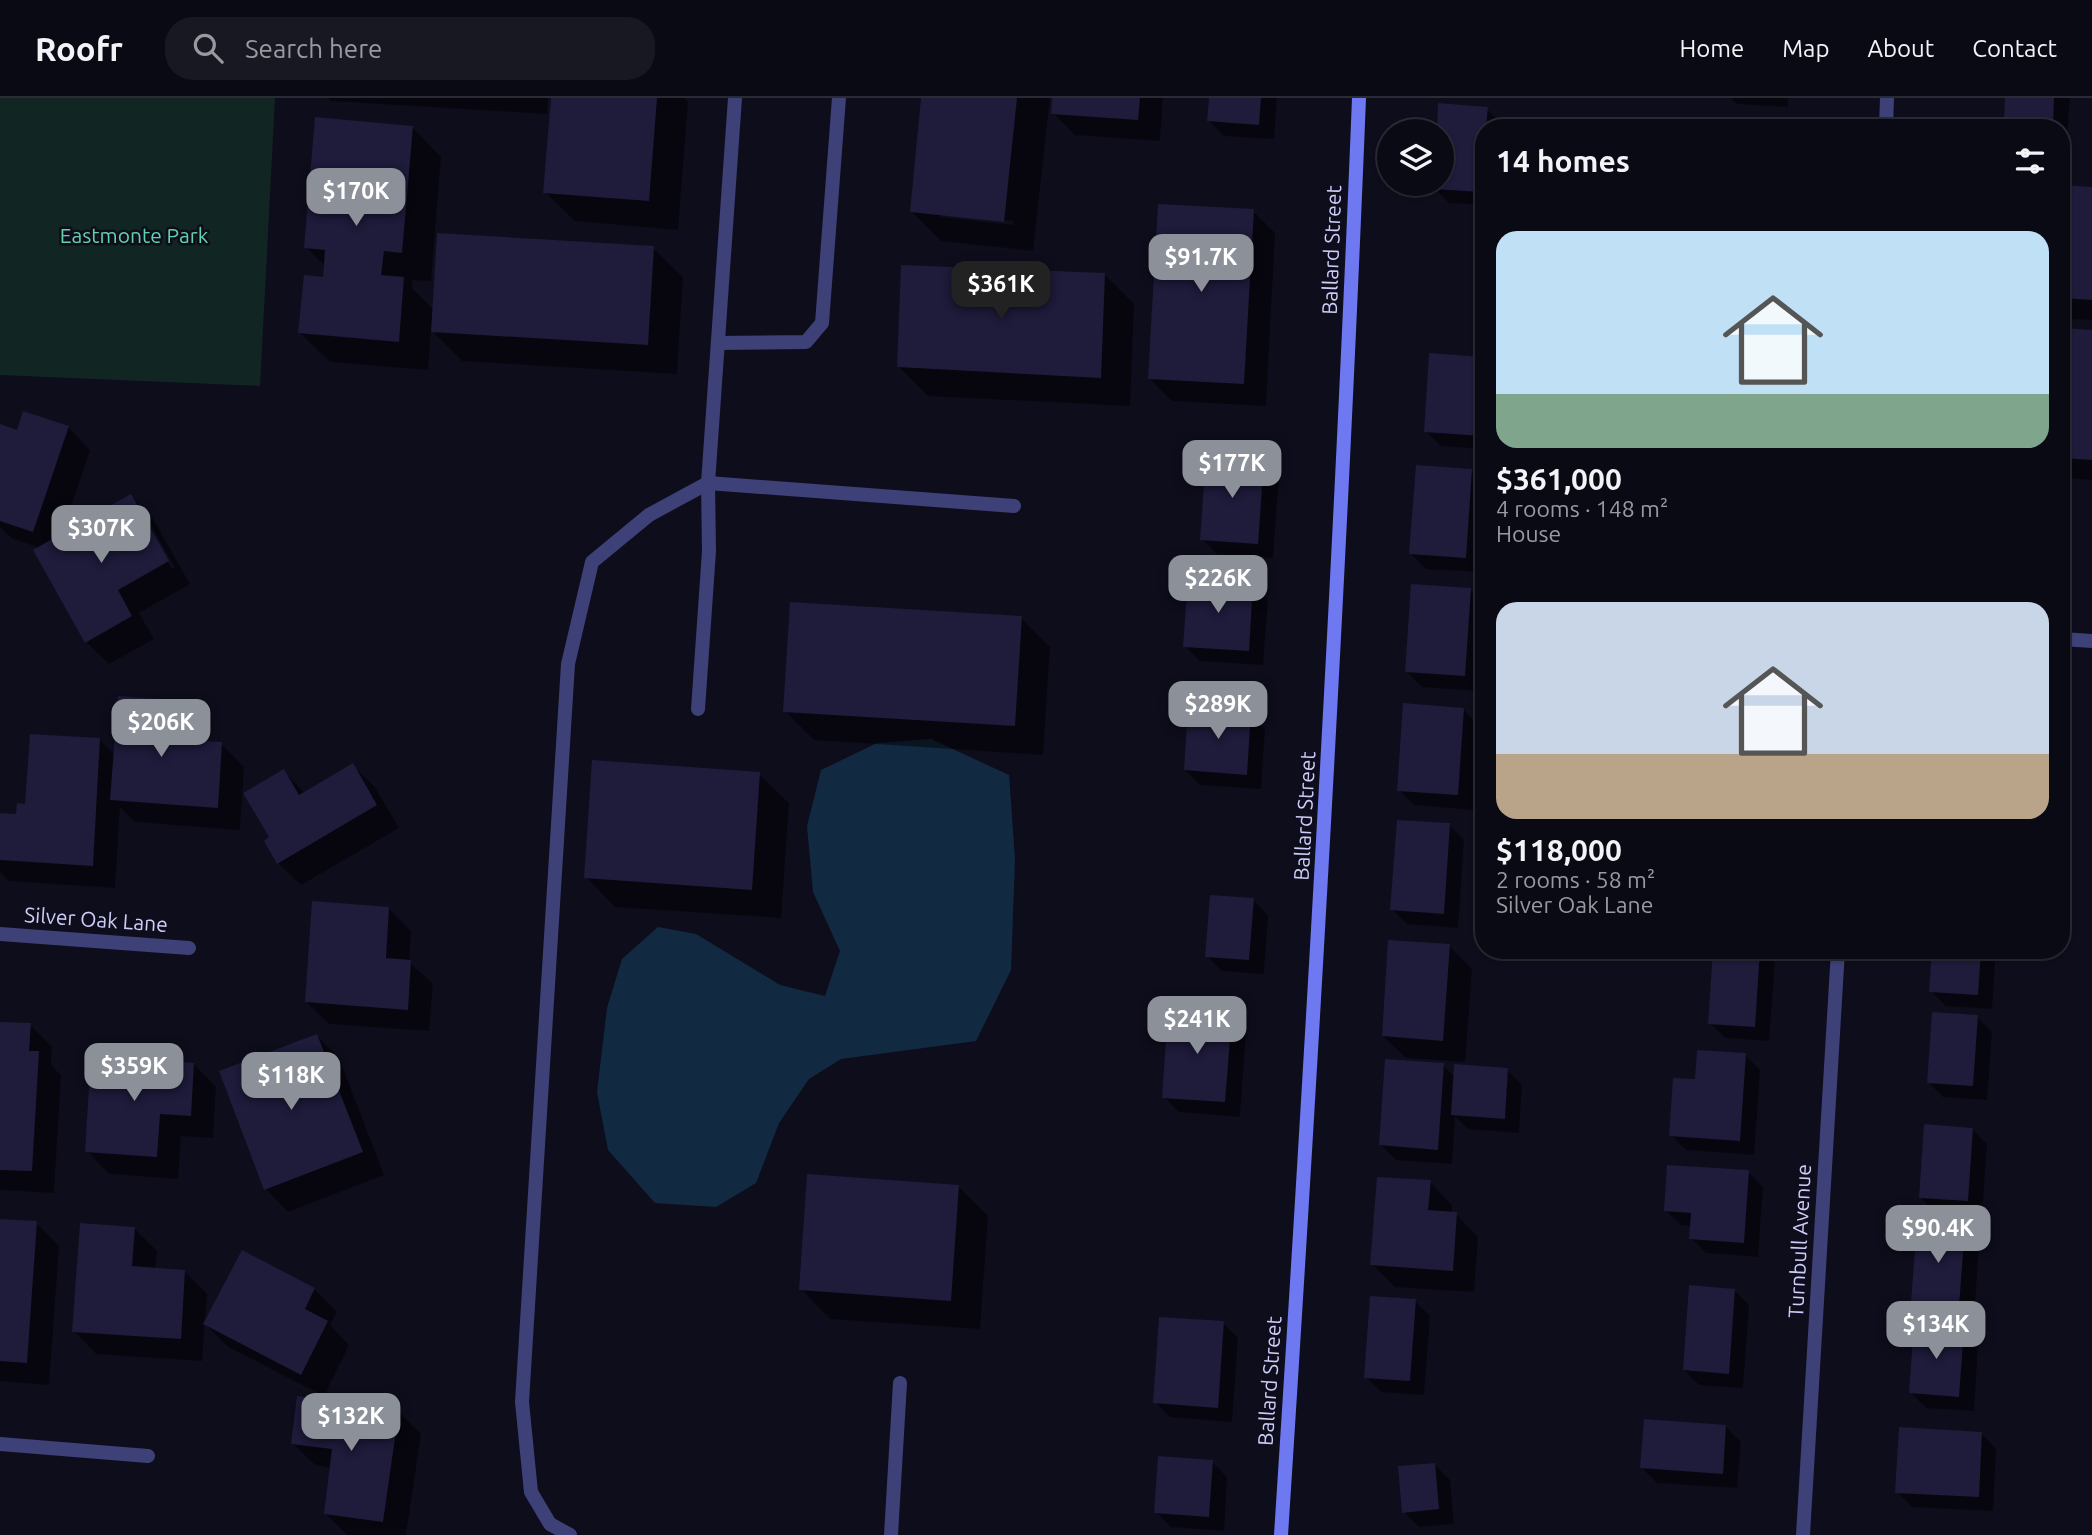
<!DOCTYPE html>
<html lang="en">
<head>
<meta charset="utf-8">
<style>
  :root { --surface:#0a0a15; --page:#181822; --text:#f1f3f6; --muted:#999aa0; --line:#2a2b34; --accent:#8c9099 }
  body { margin:0; font-family:Ubuntu,sans-serif; background:var(--page); color:var(--text); height:100vh; display:flex; flex-direction:column; font-size:26px; white-space:nowrap }
  * { box-sizing:border-box; margin:0 }
  p { font-size:23px; color:var(--muted) }
  .icon { flex:none; width:38px; height:38px; fill:none; stroke:currentColor; stroke-width:2; stroke-linecap:round; stroke-linejoin:round }
  .map { position:relative; flex:1; overflow:hidden }
  .side { position:absolute; left:1475px; top:21px; width:595px; height:840px; display:flex; flex-direction:column; background:var(--surface); border-radius:28px; box-shadow:0 2px 5px #0004,0 0 0 2px var(--line) }
  .side>* { flex:none }
  .buttons { position:absolute; left:1377px; top:21px; display:grid; gap:14px }
  .buttons a { display:grid; place-items:center; width:77px; height:77px; border-radius:50%; background:var(--surface); box-shadow:0 2px 5px #0004,0 0 0 2px var(--line); font-size:35px }
  .price { position:absolute; translate:-50% -60px; padding:0 16px; border-radius:14px; background:var(--accent); color:#fff; font-size:23px; line-height:46px; filter:drop-shadow(0 2px 4px #0008) }
  .price::after { content:''; position:absolute; left:50%; top:42px; width:21px; height:16px; margin-left:-10px; background:inherit; clip-path:polygon(0 0,100% 0,50% 100%) }
  .price.on { background:#222; color:#fff }
  ul { padding:0; list-style:none }
  li { display:grid; align-content:center; gap:14px; height:371px; padding:0 21px }
  li span { display:grid; place-items:center; height:217px; border-radius:21px; color:#555 }
  li>.icon { margin-inline-start:auto }
  span .icon { width:126px; height:126px; fill:#fffc; stroke-width:1 }
  li b { font-size:30px }
  h2 { display:flex; justify-content:space-between; align-items:center; height:84px; padding:0 21px; font-size:30px }
  header { display:flex; align-items:center; gap:42px; box-sizing:border-box; height:98px; padding:0 35px; background:var(--surface); border-bottom:2px solid var(--line) }
  header strong { font-size:33px }
  nav { display:flex; gap:38px; margin-inline-start:auto; font-size:24px }
  .search { width:490px; height:63px; background:var(--page); display:flex; align-items:center; gap:18px; box-sizing:border-box; padding:0 24px; border-radius:28px; color:var(--muted); font-size:26px }
  .map>svg:first-child { display:block }
  .green { fill:#112623 }
  .water { fill:#122a41 }
  .shadow { fill:#0007; fill-rule:evenodd }
  .building { fill:#1e1b3b }
  .lines { fill:none; stroke-linecap:round; stroke-linejoin:round }
  .lane { stroke:#3d4177; stroke-width:14 }
  .street { stroke:#3d4177; stroke-width:14 }
  .secondary { stroke:#6e78f1; stroke-width:14 }
  .labels { text-anchor:middle; stroke-width:5; stroke-linejoin:round; paint-order:stroke }
  .park-label { font-size:21px; fill:#61d2aa; stroke:#0e0d1c }
  .street-label { font-size:21px; fill:#cecdfa; stroke:#0e0d1c }
</style>
</head>
<body>
<header>
<strong>Roofr</strong>
<div class="search"><svg class="icon" aria-label="search" viewBox="0 0 24 24"><circle cx="10" cy="10" r="6"/><path d="M15 15l6 6"/></svg>Search here</div>
<nav><a>Home</a><a>Map</a><a>About</a><a>Contact</a></nav>
</header>
<div class="map">
<svg width="2092" height="1437" viewBox="0 0 2092 1437">
  <rect width="100%" height="100%" fill="#0e0d1c"/>
  <!-- green -->
  <path class="green" d="M0,0H275L260,288L0,277Z"/>
  <!-- water -->
  <path class="water" d="M931,641L1009,677L1015,761L1011,872L976,943L841,961L809,981L779,1025L756,1085L716,1109L655,1105L608,1052L597,994L607,910L622,861L658,829L696,836L780,887L825,898L840,853L813,794L807,728L821,672L877,645Z"/>
  <!-- shadow -->
  <g class="shadow">
    <path d="M328,0H548L547,16L331,3Z"/>
    <path d="M553,0H684L688,4L678,132L575,123L545,94Z"/>
    <path d="M923,0H1050L1033,153L941,143L912,114ZM941,116L1013,123V127L941,119Z"/>
    <path d="M1054,0H1163L1160,43L1075,37L1053,15Z"/>
    <path d="M1211,0H1277L1274,41L1224,38L1209,23Z"/>
    <path d="M1731,0H1788V9L1737,6Z"/>
    <path d="M2007,0H2070L2067,40L2062,39V30H2014L2005,22Z"/>
    <path d="M1440,7L1487,11L1502,26V30H1484V107L1449,105L1434,90L1435,86H1442V33H1438Z"/>
    <path d="M412,29L441,59L431,183L412,182V190L434,212L653,150L683,179L677,276L462,263L431,232L428,272L330,264L300,235L325,181L326,169L306,149Z"/>
    <path d="M2062,89L2092,91V222L2072,221L2062,210Z"/>
    <path d="M1253,113L1275,135L1266,308L1172,303L1150,281Z"/>
    <path d="M1105,177L1134,206L1130,308L928,298L898,268Z"/>
    <path d="M2062,232L2092,234V382L2065,380L2062,376Z"/>
    <path d="M1431,257L1484,261V351L1441,348L1426,333Z"/>
    <path d="M0,328L18,334L68,329L90,352L61,438L131,398L153,421L190,486L139,515L154,541L109,566L86,544L40,450L11,440L0,429ZM144,422H148L175,470L172,471Z"/>
    <path d="M1264,362L1279,377L1273,460L1217,456L1202,441Z"/>
    <path d="M1471,373L1484,385L1480,474L1426,471L1411,456Z"/>
    <path d="M1253,487L1268,502L1263,567L1200,563L1185,548Z"/>
    <path d="M1470,492L1484,506L1479,593L1422,589L1407,574Z"/>
    <path d="M1021,520L1050,549L1043,657L814,642L785,613Z"/>
    <path d="M170,603L193,626L192,644L221,646L244,669L240,732L135,724L120,709L115,790L9,783L0,774V717L18,718L100,642L115,658Z"/>
    <path d="M1463,611L1478,626L1473,712L1414,707L1399,692Z"/>
    <path d="M1250,616L1265,631L1261,691L1200,687L1185,672Z"/>
    <path d="M352,667L375,689L399,730L301,787L278,765L272,739L283,673L305,695Z"/>
    <path d="M759,676L789,705L781,820L615,809L586,779Z"/>
    <path d="M1449,727L1464,742L1458,830L1407,826L1392,811Z"/>
    <path d="M1253,802L1268,817L1264,876L1222,873L1207,858Z"/>
    <path d="M389,811L411,833L409,864L433,886L429,933L329,926L306,904Z"/>
    <path d="M1449,848L1472,871L1465,964L1406,960L1383,938Z"/>
    <path d="M1715,852H1762L1775,865L1769,943L1725,940L1710,925Z"/>
    <path d="M1933,852H1996L1992,911L1946,908L1931,893Z"/>
    <path d="M1231,918L1246,933L1240,1019L1179,1014L1164,999Z"/>
    <path d="M1977,919L1992,934L1987,1002L1943,999L1928,984Z"/>
    <path d="M0,925L30,927L52,949L51,967L61,977L54,1095L0,1092Z"/>
    <path d="M317,938L339,960L384,1077L288,1114L266,1091Z"/>
    <path d="M1745,957L1760,972L1754,1057L1686,1052L1671,1037L1696,983Z"/>
    <path d="M194,966L216,989L213,1040L181,1038L178,1081L109,1076L87,1053Z"/>
    <path d="M1443,967L1455,980L1507,972L1522,987L1519,1035L1468,1031L1455,1019L1452,1066L1396,1062L1381,1047Z"/>
    <path d="M1972,1031L1987,1046L1982,1117L1935,1114L1920,1099Z"/>
    <path d="M1748,1074L1763,1089L1758,1159L1706,1155L1691,1140V1128L1681,1127L1665,1112Z"/>
    <path d="M1430,1084L1452,1107V1116H1456L1478,1139L1474,1194L1395,1189L1372,1166Z"/>
    <path d="M958,1088L988,1118L980,1231L830,1221L801,1191Z"/>
    <path d="M0,1123L36,1125L59,1148L49,1287L0,1283Z"/>
    <path d="M134,1130L157,1153L155,1172L185,1174L207,1196L202,1263L96,1256L74,1233Z"/>
    <path d="M1964,1130L1979,1145L1974,1222L1928,1219L1913,1204Z"/>
    <path d="M314,1191L337,1214L330,1227L349,1247L324,1298L228,1249L205,1226Z"/>
    <path d="M1734,1192L1749,1207L1743,1290L1699,1287L1684,1272Z"/>
    <path d="M1415,1203L1430,1218L1424,1297L1381,1294L1366,1279Z"/>
    <path d="M1223,1225L1238,1240L1232,1324L1170,1319L1155,1304Z"/>
    <path d="M1963,1231L1978,1246L1974,1313L1926,1310L1911,1295Z"/>
    <path d="M398,1313L421,1336L406,1437H347L325,1415L332,1370L315,1367L292,1345Z"/>
    <path d="M1726,1329L1741,1344L1737,1390L1657,1385L1642,1370Z"/>
    <path d="M1981,1335L1996,1351L1993,1413L1912,1409L1897,1394Z"/>
    <path d="M1212,1364L1227,1379L1224,1433L1171,1429L1156,1414Z"/>
    <path d="M1435,1367L1450,1382L1454,1426L1419,1429L1404,1414Z"/>
  </g>
  <!-- building -->
  <g class="building">
    <path d="M551,0H657L649,103L543,95Z"/>
    <path d="M921,0H1017L1004,124L910,114Z"/>
    <path d="M1052,0H1140L1138,22L1051,16Z"/>
    <path d="M1209,0H1261L1259,27L1207,23Z"/>
    <path d="M2005,0H2054L2053,26L2004,22Z"/>
    <path d="M1438,5L1488,9L1486,30H1484L1482,94L1433,91V86H1442V33H1437Z"/>
    <path d="M315,19L413,28L402,155L384,153L381,177L404,179L399,244L298,235L304,177L323,179L325,152L304,150Z"/>
    <path d="M2062,87L2092,89V202L2062,200Z"/>
    <path d="M1158,106L1254,111L1244,286L1148,281Z"/>
    <path d="M437,135L654,148L648,247L431,234Z"/>
    <path d="M901,167L1105,175L1101,280L897,269Z"/>
    <path d="M2062,230L2092,232V362L2062,360Z"/>
    <path d="M1429,255L1484,259L1483,338L1424,334Z"/>
    <path d="M23,313L69,328L33,434L0,423V326L17,332Z"/>
    <path d="M1206,357L1264,361L1258,446L1200,442Z"/>
    <path d="M1416,367L1472,371L1466,460L1409,456Z"/>
    <path d="M131,396L169,463L118,492L132,518L85,545L33,452Z"/>
    <path d="M1188,481L1253,485L1249,553L1183,549Z"/>
    <path d="M1411,486L1471,490L1465,578L1405,574Z"/>
    <path d="M790,504L1022,518L1015,628L783,614Z"/>
    <path d="M118,598L171,602L168,641L222,644L218,710L110,702Z"/>
    <path d="M1403,605L1464,610L1458,697L1397,693Z"/>
    <path d="M1188,610L1251,614L1247,677L1184,672Z"/>
    <path d="M30,636L100,640L93,768L0,762V715L16,716L17,705L25,706Z"/>
    <path d="M592,662L760,674L752,792L584,780Z"/>
    <path d="M353,665L377,707L277,766L264,743L269,739L243,695L284,671L299,697Z"/>
    <path d="M1397,722L1450,725L1444,816L1390,812Z"/>
    <path d="M1210,797L1254,800L1249,862L1205,859Z"/>
    <path d="M312,803L389,809L386,860L411,862L408,912L305,904Z"/>
    <path d="M1388,842L1450,846L1443,943L1382,938Z"/>
    <path d="M1713,852H1760L1755,929L1708,926Z"/>
    <path d="M1932,852H1981L1978,897L1929,894Z"/>
    <path d="M1168,912L1232,916L1225,1004L1162,1000Z"/>
    <path d="M1932,914L1978,917L1973,988L1927,985Z"/>
    <path d="M0,924L31,925L29,953H39L32,1073L0,1072Z"/>
    <path d="M317,936L363,1054L264,1092L219,973Z"/>
    <path d="M1697,952L1746,955L1740,1043L1669,1038L1673,980L1695,981Z"/>
    <path d="M91,957L194,965L191,1018L160,1016L157,1059L85,1054Z"/>
    <path d="M1385,961L1444,965L1438,1052L1379,1047Z"/>
    <path d="M1454,966L1508,970L1505,1021L1451,1017Z"/>
    <path d="M1924,1026L1973,1030L1968,1103L1919,1100Z"/>
    <path d="M1667,1067L1749,1072L1744,1145L1689,1141L1691,1115L1664,1113Z"/>
    <path d="M807,1076L959,1087L951,1203L799,1192Z"/>
    <path d="M1377,1079L1431,1082L1428,1112L1457,1114L1453,1173L1370,1167Z"/>
    <path d="M0,1121L37,1123L27,1265L0,1263Z"/>
    <path d="M80,1125L135,1129L132,1168L185,1172L181,1241L72,1234Z"/>
    <path d="M1917,1125L1965,1129L1959,1208L1911,1205Z"/>
    <path d="M242,1152L315,1190L305,1211L328,1223L301,1277L203,1226Z"/>
    <path d="M1689,1187L1735,1191L1729,1276L1683,1272Z"/>
    <path d="M1370,1198L1416,1201L1410,1283L1364,1280Z"/>
    <path d="M1159,1219L1224,1223L1218,1310L1153,1305Z"/>
    <path d="M1914,1226L1964,1230L1959,1299L1909,1295Z"/>
    <path d="M297,1298L399,1312L383,1424L324,1416L332,1351L291,1346Z"/>
    <path d="M1644,1321L1726,1327L1723,1376L1640,1370Z"/>
    <path d="M1899,1329L1982,1334L1979,1399L1895,1395Z"/>
    <path d="M1158,1358L1213,1362L1209,1419L1154,1415Z"/>
    <path d="M1435,1365L1439,1411L1402,1415L1398,1368Z"/>
  </g>
  <g class="lines">
    <!-- lane -->
    <g class="lane">
      <path d="M718,245L806,244L822,225L839,0"/>
      <path d="M698,611L709,453L708,385L735,0"/>
      <path d="M891,1437L900,1285"/>
    </g>
    <!-- street -->
    <g class="street">
      <path d="M1886,30L1887,0"/>
      <path d="M2062,541L2092,543"/>
      <path d="M0,836L189,850"/>
      <path d="M0,1346L148,1358"/>
      <path d="M570,1437L550,1426L531,1394L522,1304L568,566L592,464L649,417L708,385L1014,408"/>
      <path d="M1803,1437L1838,852"/>
    </g>
    <!-- secondary -->
    <path class="secondary" d="M1281,1437C1312,958 1340,479 1359,0"/>
  </g>
  <g class="labels">
    <!-- park labels -->
    <g class="park-label">
      <text x="134" y="145">Eastmonte Park</text>
    </g>
    <!-- street labels -->
    <g class="street-label">
      <text transform="translate(1332 152) rotate(-88)" y="7">Ballard Street</text>
      <text transform="translate(1305 718) rotate(-87)" y="7">Ballard Street</text>
      <text transform="translate(96 822) rotate(4)" y="7">Silver Oak Lane</text>
      <text transform="translate(1800 1143) rotate(-87)" y="7">Turnbull Avenue</text>
      <text transform="translate(1270 1283) rotate(-86)" y="7">Ballard Street</text>
    </g>
  </g>
</svg>
<div class="buttons">
<a><svg class="icon" aria-label="layers" viewBox="0 0 24 24"><path d="M12 4l9 5-9 5-9-5zM3 14l9 5 9-5"/></svg></a>
</div>
<b class="price" style="left:356px;top:130px">$170K</b>
<b class="price" style="left:1201px;top:196px">$91.7K</b>
<b class="price on" style="left:1001px;top:223px">$361K</b>
<b class="price" style="left:1232px;top:402px">$177K</b>
<b class="price" style="left:101px;top:467px">$307K</b>
<b class="price" style="left:1218px;top:517px">$226K</b>
<b class="price" style="left:1218px;top:643px">$289K</b>
<b class="price" style="left:161px;top:661px">$206K</b>
<b class="price" style="left:1197px;top:958px">$241K</b>
<b class="price" style="left:134px;top:1005px">$359K</b>
<b class="price" style="left:291px;top:1014px">$118K</b>
<b class="price" style="left:1938px;top:1167px">$90.4K</b>
<b class="price" style="left:1936px;top:1263px">$134K</b>
<b class="price" style="left:351px;top:1355px">$132K</b>
<section class="side">
<h2>14 homes<svg class="icon" aria-label="filters" viewBox="0 0 24 24"><path d="M4 7h16M4 17h16"/><circle cx="9" cy="7" r="2"/><circle cx="15" cy="17" r="2"/></svg></h2>
<ul>
<li><span style="background:linear-gradient(#bfe0f5 75%,#7fa58c 0)"><svg class="icon" aria-label="home" viewBox="0 0 24 24"><path d="M3 11l9-7 9 7M6 9v11h12V9"/></svg></span><div><b>$361,000</b><p>4 rooms · 148 m²</p><p>House</p></div></li>
<li><span style="background:linear-gradient(#c9d6e8 70%,#b9a48a 0)"><svg class="icon" aria-label="home" viewBox="0 0 24 24"><path d="M3 11l9-7 9 7M6 9v11h12V9"/></svg></span><div><b>$118,000</b><p>2 rooms · 58 m²</p><p>Silver Oak Lane</p></div></li>
</ul>
</section>
</div>
</body>
</html>
